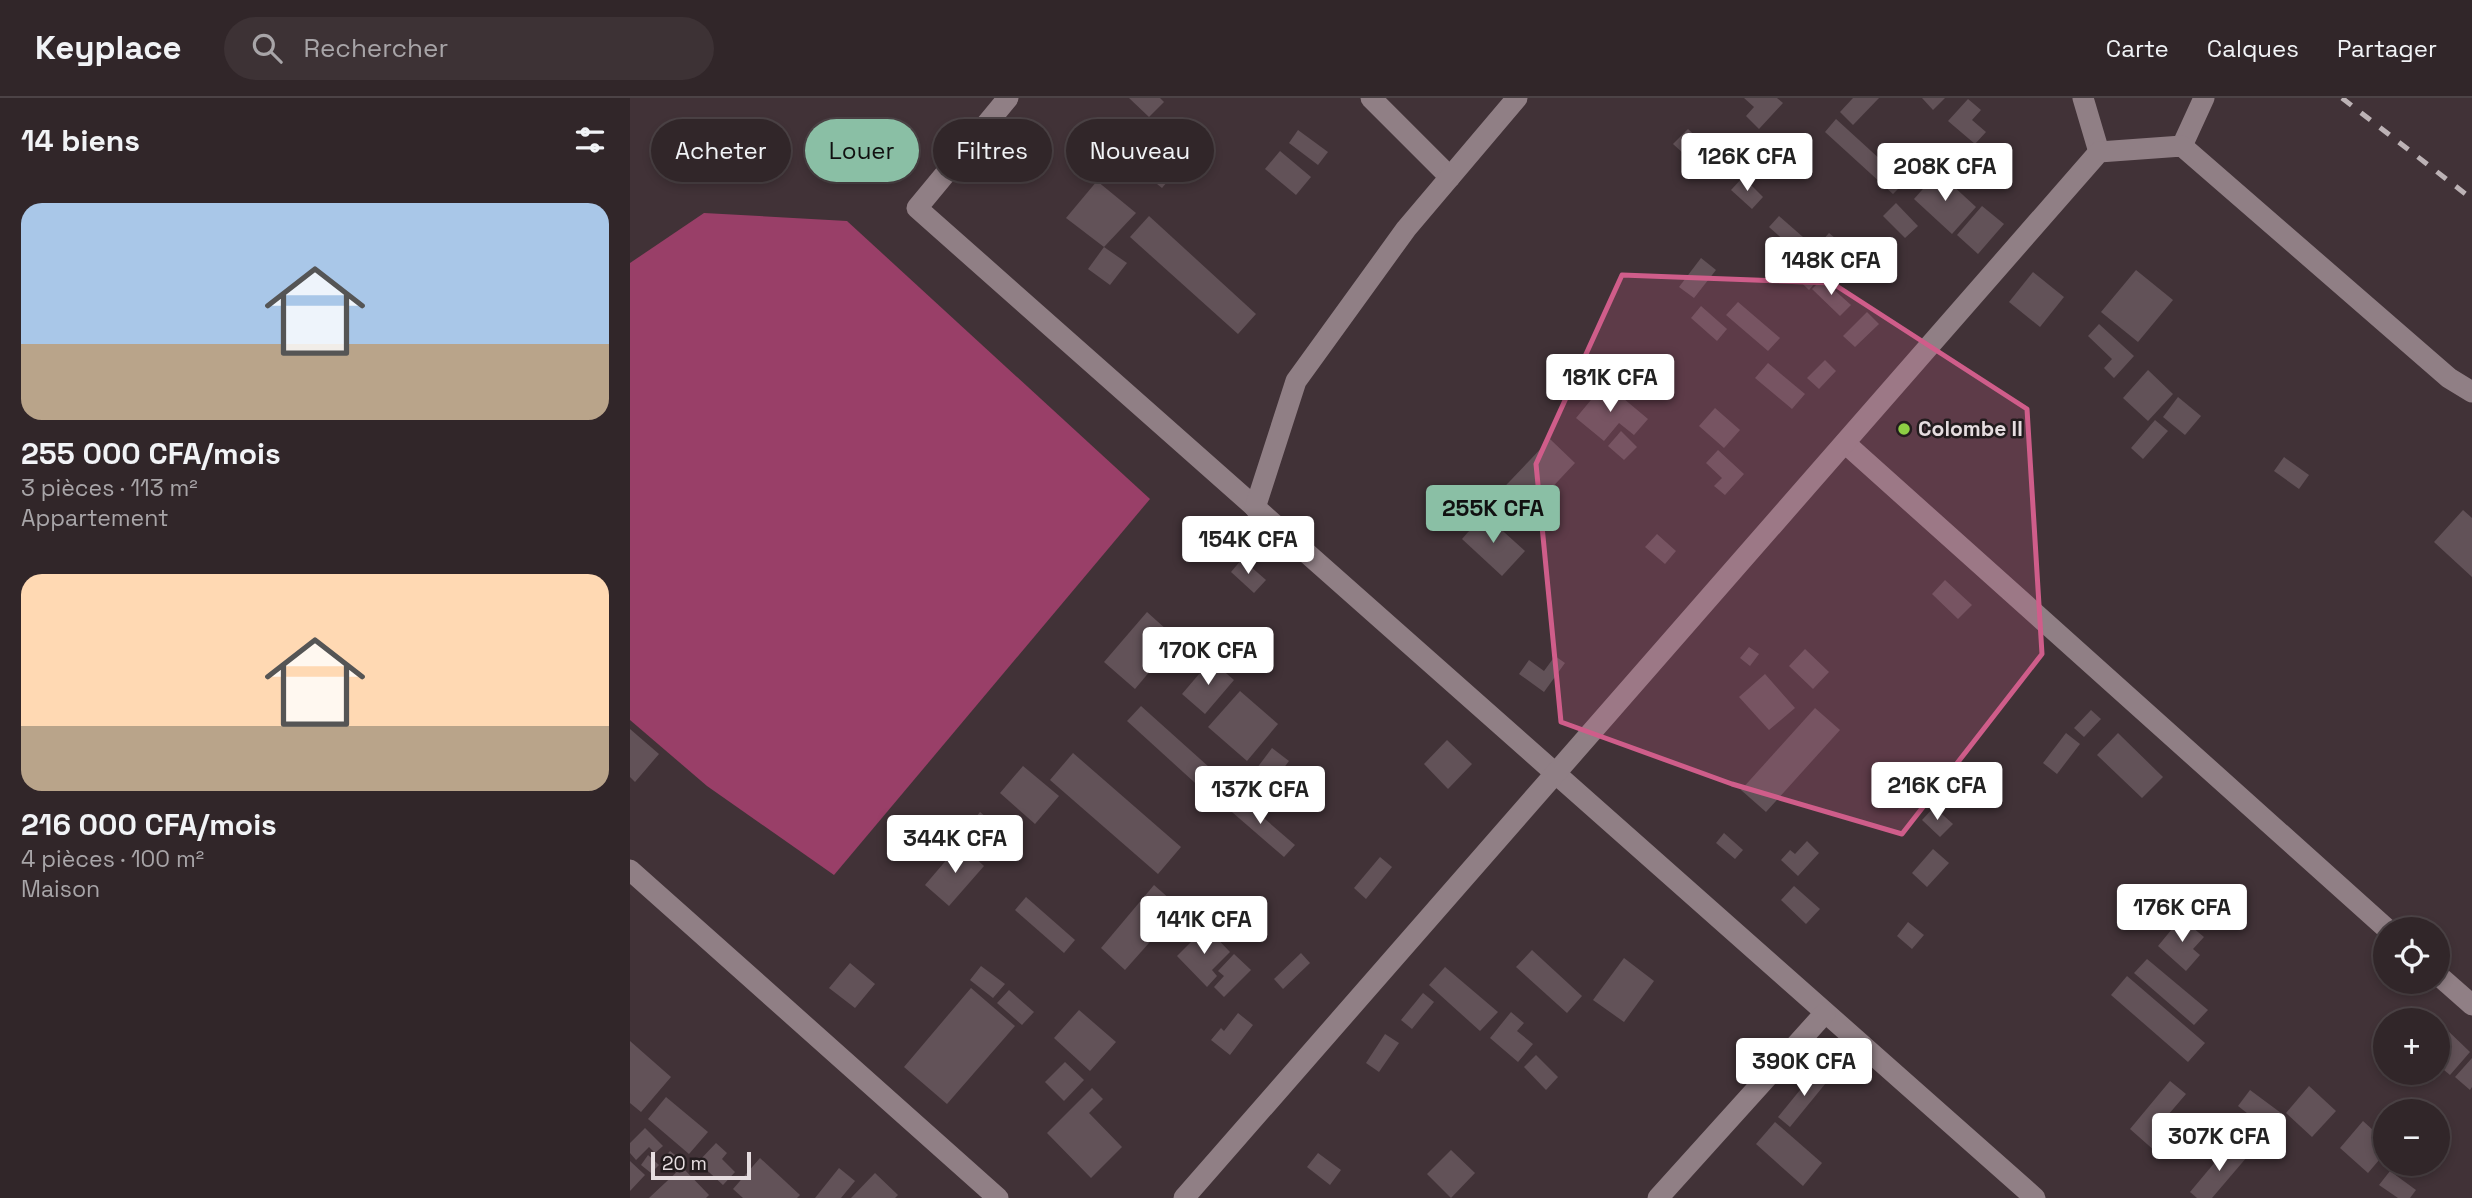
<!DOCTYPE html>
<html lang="fr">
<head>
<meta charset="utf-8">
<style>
  :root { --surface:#312629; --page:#3d3235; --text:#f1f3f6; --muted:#a8a5a8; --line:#4c4346; --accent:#8abfa5 }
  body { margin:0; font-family:"Space Grotesk",sans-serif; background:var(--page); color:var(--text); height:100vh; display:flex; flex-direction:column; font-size:26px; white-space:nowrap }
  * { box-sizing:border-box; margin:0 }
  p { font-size:23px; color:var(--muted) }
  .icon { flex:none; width:38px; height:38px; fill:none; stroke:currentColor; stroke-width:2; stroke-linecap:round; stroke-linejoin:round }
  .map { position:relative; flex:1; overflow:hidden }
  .side { display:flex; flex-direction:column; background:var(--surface); width:630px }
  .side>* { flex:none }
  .banner { position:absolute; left:21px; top:21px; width:665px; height:63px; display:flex; gap:14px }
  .tools { position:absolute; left:1743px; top:819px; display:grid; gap:14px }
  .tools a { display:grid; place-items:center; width:77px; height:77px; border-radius:50%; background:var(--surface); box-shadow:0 4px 10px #0003,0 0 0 2px var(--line); font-size:35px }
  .scale { position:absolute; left:21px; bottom:18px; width:100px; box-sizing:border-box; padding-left:7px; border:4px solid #e6dde0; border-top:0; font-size:19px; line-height:24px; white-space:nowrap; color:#e6dde0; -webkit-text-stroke:5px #231c1e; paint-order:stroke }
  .price { position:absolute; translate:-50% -60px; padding:0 16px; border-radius:7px; background:#fff; color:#222; font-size:23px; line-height:46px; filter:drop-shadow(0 2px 4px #0008) }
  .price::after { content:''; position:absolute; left:50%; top:42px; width:21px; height:16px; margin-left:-10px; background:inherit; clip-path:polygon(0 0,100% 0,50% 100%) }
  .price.current { background:var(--accent); color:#111 }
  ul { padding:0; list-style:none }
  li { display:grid; align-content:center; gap:14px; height:371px; padding:0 21px }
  li span { display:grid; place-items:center; height:217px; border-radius:21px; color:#555 }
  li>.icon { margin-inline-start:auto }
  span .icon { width:126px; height:126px; fill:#fffc; stroke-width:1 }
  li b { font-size:30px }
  h2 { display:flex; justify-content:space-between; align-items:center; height:84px; padding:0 21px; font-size:30px }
  .chip { padding:0 24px; border-radius:32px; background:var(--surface); box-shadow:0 4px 10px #0003,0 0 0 2px var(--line); font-size:24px; line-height:63px }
  .chip.current { background:var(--accent); color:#111 }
  header { display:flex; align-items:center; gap:42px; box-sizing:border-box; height:98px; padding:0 35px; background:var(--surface); border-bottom:2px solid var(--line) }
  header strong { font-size:33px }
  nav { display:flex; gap:38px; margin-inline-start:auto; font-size:24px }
  .search { width:490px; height:63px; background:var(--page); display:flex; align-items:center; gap:18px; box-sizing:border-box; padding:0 24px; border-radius:38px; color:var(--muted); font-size:26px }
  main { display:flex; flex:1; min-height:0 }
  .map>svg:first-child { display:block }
  .forest { fill:#993f68 }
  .building { fill:#625258 }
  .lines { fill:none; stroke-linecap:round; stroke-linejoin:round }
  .minor { stroke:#907f85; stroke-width:21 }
  .rail { stroke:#bcb2b5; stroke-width:5; stroke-dasharray:12 12; stroke-linecap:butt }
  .marked { fill:#cf5d8a; fill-opacity:0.2; stroke:#cf5d8a; stroke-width:5; stroke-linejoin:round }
  .poi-dot { fill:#8dce44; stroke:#231c1e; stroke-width:2.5 }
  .labels { text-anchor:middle; stroke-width:5; stroke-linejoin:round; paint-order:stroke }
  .poi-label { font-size:21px; font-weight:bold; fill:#e6dde0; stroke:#231c1e; text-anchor:start }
</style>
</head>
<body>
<header>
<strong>Keyplace</strong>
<div class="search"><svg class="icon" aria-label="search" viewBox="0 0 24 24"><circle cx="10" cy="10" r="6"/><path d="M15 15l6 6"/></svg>Rechercher</div>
<nav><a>Carte</a><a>Calques</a><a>Partager</a></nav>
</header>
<main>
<section class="side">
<h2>14 biens<svg class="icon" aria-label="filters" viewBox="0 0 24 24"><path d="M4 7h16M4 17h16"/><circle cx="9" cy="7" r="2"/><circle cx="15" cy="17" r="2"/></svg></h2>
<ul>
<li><span style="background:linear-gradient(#a9c7e8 65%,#b9a48a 0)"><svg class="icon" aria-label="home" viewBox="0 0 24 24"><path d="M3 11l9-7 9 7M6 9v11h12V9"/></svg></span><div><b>255 000 CFA/mois</b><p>3 pièces · 113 m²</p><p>Appartement</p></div></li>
<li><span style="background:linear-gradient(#ffd9b3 70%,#b9a48a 0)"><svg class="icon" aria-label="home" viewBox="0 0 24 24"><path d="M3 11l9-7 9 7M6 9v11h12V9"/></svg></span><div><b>216 000 CFA/mois</b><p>4 pièces · 100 m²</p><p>Maison</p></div></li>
</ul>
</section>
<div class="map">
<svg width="1842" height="1100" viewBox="0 0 1842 1100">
  <rect width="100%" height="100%" fill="#413237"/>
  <!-- forest -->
  <path class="forest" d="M74,115L217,123L520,401L204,777L77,688L0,622V165Z"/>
  <!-- building -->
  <g class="building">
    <path d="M499,0H530L534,4L519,19Z"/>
    <path d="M1114,0H1147L1153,5L1129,31L1116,18L1124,9Z"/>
    <path d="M1223,0H1249L1223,27L1210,14Z"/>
    <path d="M1292,0H1315L1303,12Z"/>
    <path d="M1338,1L1351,12L1342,22L1356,34L1345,46L1318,23Z"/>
    <path d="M1206,21L1275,84L1263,96L1195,34Z"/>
    <path d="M1058,31L1079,51L1065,66L1043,46Z"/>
    <path d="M668,32L698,54L688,67L659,45Z"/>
    <path d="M541,39L561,56L532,90L512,74Z"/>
    <path d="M650,53L681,79L666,97L635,71Z"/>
    <path d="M1308,74L1346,109L1322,136L1284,101Z"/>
    <path d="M1113,79L1133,99L1122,111L1101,92Z"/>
    <path d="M467,83L506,115L474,149L436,120Z"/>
    <path d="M1266,105L1288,128L1275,140L1253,118Z"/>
    <path d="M1352,108L1374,126L1348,156L1327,137Z"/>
    <path d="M519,118L626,216L608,236L500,139Z"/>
    <path d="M1149,118L1173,139L1164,151L1139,129Z"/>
    <path d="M1199,135L1225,157L1203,182L1177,160Z"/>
    <path d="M474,149L497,165L480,187L458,171Z"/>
    <path d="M1167,159L1190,179L1179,192L1156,170Z"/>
    <path d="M1071,160L1086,172L1064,200L1049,189Z"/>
    <path d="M1506,172L1543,202L1508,244L1471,214Z"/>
    <path d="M1403,174L1434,199L1410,229L1379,204Z"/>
    <path d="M1192,181L1221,207L1210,218L1182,191Z"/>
    <path d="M1108,204L1150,240L1138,253L1096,217Z"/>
    <path d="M1071,208L1097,231L1087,243L1061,220Z"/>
    <path d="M1237,214L1249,226L1225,249L1213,238Z"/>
    <path d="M1469,226L1504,258L1484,280L1474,270L1482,261L1458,238Z"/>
    <path d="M989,262L1001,273L992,283L979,272Z"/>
    <path d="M1195,262L1206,273L1189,291L1177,280Z"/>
    <path d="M1138,265L1175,296L1162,311L1125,280Z"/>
    <path d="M1518,272L1543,296L1518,323L1493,300Z"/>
    <path d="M975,285L1018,321L1004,337L989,325L974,343L946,320Z"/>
    <path d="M1548,299L1571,318L1555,337L1533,319Z"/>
    <path d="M1085,310L1110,332L1094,350L1069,328Z"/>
    <path d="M1525,322L1538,333L1513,361L1501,350Z"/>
    <path d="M991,333L1007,349L994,362L978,348Z"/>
    <path d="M920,341L945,365L884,430L859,405Z"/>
    <path d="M1088,352L1114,376L1095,397L1084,388L1092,380L1076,365Z"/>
    <path d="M1654,359L1679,377L1669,391L1644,373Z"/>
    <path d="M1833,412L1842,420V479L1804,444Z"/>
    <path d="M854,416L895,453L872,478L832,441Z"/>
    <path d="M1027,436L1046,453L1035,466L1015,449Z"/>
    <path d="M612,461L636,482L624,495L601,474Z"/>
    <path d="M1315,482L1342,507L1328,521L1302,496Z"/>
    <path d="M517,514L547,541L505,591L474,564Z"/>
    <path d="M1119,549L1129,556L1120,568L1110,560Z"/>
    <path d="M1175,551L1199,574L1183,591L1159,568Z"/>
    <path d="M925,558L935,565L914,594L889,576L899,562L914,573Z"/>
    <path d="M581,562L604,582L575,616L552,596Z"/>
    <path d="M1135,576L1165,610L1139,632L1109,599Z"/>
    <path d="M610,593L648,626L617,663L578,629Z"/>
    <path d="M511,608L589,678L575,694L497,623Z"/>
    <path d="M1185,610L1210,632L1136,714L1111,692Z"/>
    <path d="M1461,612L1471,621L1454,639L1444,630Z"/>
    <path d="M0,631L29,656L5,684L0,679Z"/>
    <path d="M1436,635L1450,646L1427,676L1413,665Z"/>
    <path d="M1488,635L1533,679L1512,700L1467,657Z"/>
    <path d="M817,642L842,666L818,691L794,666Z"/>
    <path d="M642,650L659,663L635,695L618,682Z"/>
    <path d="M443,655L551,749L528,776L420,682Z"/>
    <path d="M393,668L429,698L405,726L370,695Z"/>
    <path d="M606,696L665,747L654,759L595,708Z"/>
    <path d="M1304,709L1323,726L1310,739L1292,722Z"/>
    <path d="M350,714L384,743L365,763L333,735Z"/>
    <path d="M1094,735L1113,752L1105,761L1086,745Z"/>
    <path d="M1177,743L1189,755L1168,778L1151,762L1160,752L1165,756Z"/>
    <path d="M330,746L354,768L319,808L295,787Z"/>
    <path d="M1303,751L1319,765L1297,789L1282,775Z"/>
    <path d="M750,759L762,769L736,801L724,790Z"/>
    <path d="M524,787L550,810L495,872L471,850Z"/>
    <path d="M1164,788L1190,811L1176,826L1151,802Z"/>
    <path d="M396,799L445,842L434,855L385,812Z"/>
    <path d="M1551,820L1574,839L1563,851L1570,857L1556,873L1528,848Z"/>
    <path d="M1278,824L1294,837L1282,851L1267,838Z"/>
    <path d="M576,829L600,854L582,872L587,878L577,889L547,858Z"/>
    <path d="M902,852L952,898L937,915L886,869Z"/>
    <path d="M671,855L680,865L653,891L644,881Z"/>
    <path d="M604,856L621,872L594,899L584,889L594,878L588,873Z"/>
    <path d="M994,860L1024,883L994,924L963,902Z"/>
    <path d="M1517,861L1578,912L1564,927L1504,875Z"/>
    <path d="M220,865L245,886L225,910L199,890Z"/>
    <path d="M351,868L375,886L363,900L340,882Z"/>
    <path d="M815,869L868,914L850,933L799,887Z"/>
    <path d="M1497,878L1575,945L1558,964L1481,897Z"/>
    <path d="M341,890L385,928L317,1006L274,969Z"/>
    <path d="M379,892L404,914L392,927L367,905Z"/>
    <path d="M793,895L804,904L782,931L771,922Z"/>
    <path d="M449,912L486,944L460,973L424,940Z"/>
    <path d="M881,914L894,925L887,933L903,946L888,964L860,940Z"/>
    <path d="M608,915L623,927L600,957L581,942L591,930L594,933Z"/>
    <path d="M1814,929L1840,954L1820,977L1808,967V936Z"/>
    <path d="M755,936L769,945L749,974L736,965Z"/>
    <path d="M0,943L41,979L11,1014L0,1005Z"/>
    <path d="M906,957L928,979L916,992L894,969Z"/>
    <path d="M1842,960V989L1840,992L1825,979Z"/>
    <path d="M435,964L454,982L434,1003L415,984Z"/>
    <path d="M1188,970L1200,980L1160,1029L1148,1019Z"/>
    <path d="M1540,983L1556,996L1532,1024L1543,1034L1526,1054L1500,1031Z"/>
    <path d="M1679,988L1706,1013L1682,1039L1656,1015Z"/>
    <path d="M462,990L473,1001L459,1015L492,1049L461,1080L417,1035Z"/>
    <path d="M1620,992L1651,1015L1635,1037L1618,1025L1622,1019L1608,1008Z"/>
    <path d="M36,999L78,1034L59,1056L18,1021Z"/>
    <path d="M1733,1023L1755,1043V1055L1738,1075L1710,1050Z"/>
    <path d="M1145,1024L1192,1065L1173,1088L1126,1046Z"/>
    <path d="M15,1030L33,1048L25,1055L19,1049L6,1062L0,1055V1045Z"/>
    <path d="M86,1045L97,1055L92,1061L105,1074L93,1087L68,1064Z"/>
    <path d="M1601,1045L1617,1059L1582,1100H1567L1560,1094Z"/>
    <path d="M821,1052L845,1075L821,1100L797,1076Z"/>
    <path d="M40,1053L49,1060L41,1070L32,1062Z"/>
    <path d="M688,1055L711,1072L700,1087L677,1069Z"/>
    <path d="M18,1057L29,1067L21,1075L11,1067Z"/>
    <path d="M130,1060L170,1097L167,1100H113L103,1091Z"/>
    <path d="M0,1063L15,1077L0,1093Z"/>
    <path d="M52,1069L79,1097L76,1100H19Z"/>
    <path d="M209,1070L225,1083L211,1100H185Z"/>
    <path d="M1760,1073L1786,1092L1780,1100H1768L1749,1087Z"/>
    <path d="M245,1075L268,1097L265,1100H221Z"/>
  </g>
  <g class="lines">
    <!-- minor -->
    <g class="minor">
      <path d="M378,0L287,110L1405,1100"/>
      <path d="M741,0L820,79"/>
      <path d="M1453,0L1469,54"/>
      <path d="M1552,48L1574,0"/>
      <path d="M1215,345L1757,831"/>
      <path d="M625,410L666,283L776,131L887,0"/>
      <path d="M0,772L368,1100"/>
      <path d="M1808,877L1842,907"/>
      <path d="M554,1100L1469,54L1552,48L1819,280L1842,294"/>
      <path d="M1028,1100L1195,915"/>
    </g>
    <!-- rail -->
    <path class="rail" d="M1712,0L1842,101"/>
  </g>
  <!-- marked area -->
  <path class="marked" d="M992,177L1202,185L1397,311L1412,556L1272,736L1102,686L931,624L906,366Z"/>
  <!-- markers -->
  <circle class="poi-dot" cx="1274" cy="331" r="7"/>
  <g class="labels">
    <!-- poi labels -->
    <g class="poi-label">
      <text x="1288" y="338">Colombe II</text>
    </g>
  </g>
</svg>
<div class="tools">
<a><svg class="icon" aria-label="locate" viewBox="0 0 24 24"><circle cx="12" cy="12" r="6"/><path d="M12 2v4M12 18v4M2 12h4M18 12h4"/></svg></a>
<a>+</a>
<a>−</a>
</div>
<div class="scale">20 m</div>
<b class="price" style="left:1117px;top:95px">126K CFA</b>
<b class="price" style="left:1315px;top:105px">208K CFA</b>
<b class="price" style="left:1201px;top:199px">148K CFA</b>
<b class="price" style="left:980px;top:316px">181K CFA</b>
<b class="price current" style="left:863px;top:447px">255K CFA</b>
<b class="price" style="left:618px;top:478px">154K CFA</b>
<b class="price" style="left:578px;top:589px">170K CFA</b>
<b class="price" style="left:1307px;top:724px">216K CFA</b>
<b class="price" style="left:630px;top:728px">137K CFA</b>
<b class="price" style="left:325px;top:777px">344K CFA</b>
<b class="price" style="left:1552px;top:846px">176K CFA</b>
<b class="price" style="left:574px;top:858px">141K CFA</b>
<b class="price" style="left:1174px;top:1000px">390K CFA</b>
<b class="price" style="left:1589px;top:1075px">307K CFA</b>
<div class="banner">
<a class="chip">Acheter</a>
<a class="chip current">Louer</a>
<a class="chip">Filtres</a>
<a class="chip">Nouveau</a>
</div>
</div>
</main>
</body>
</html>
